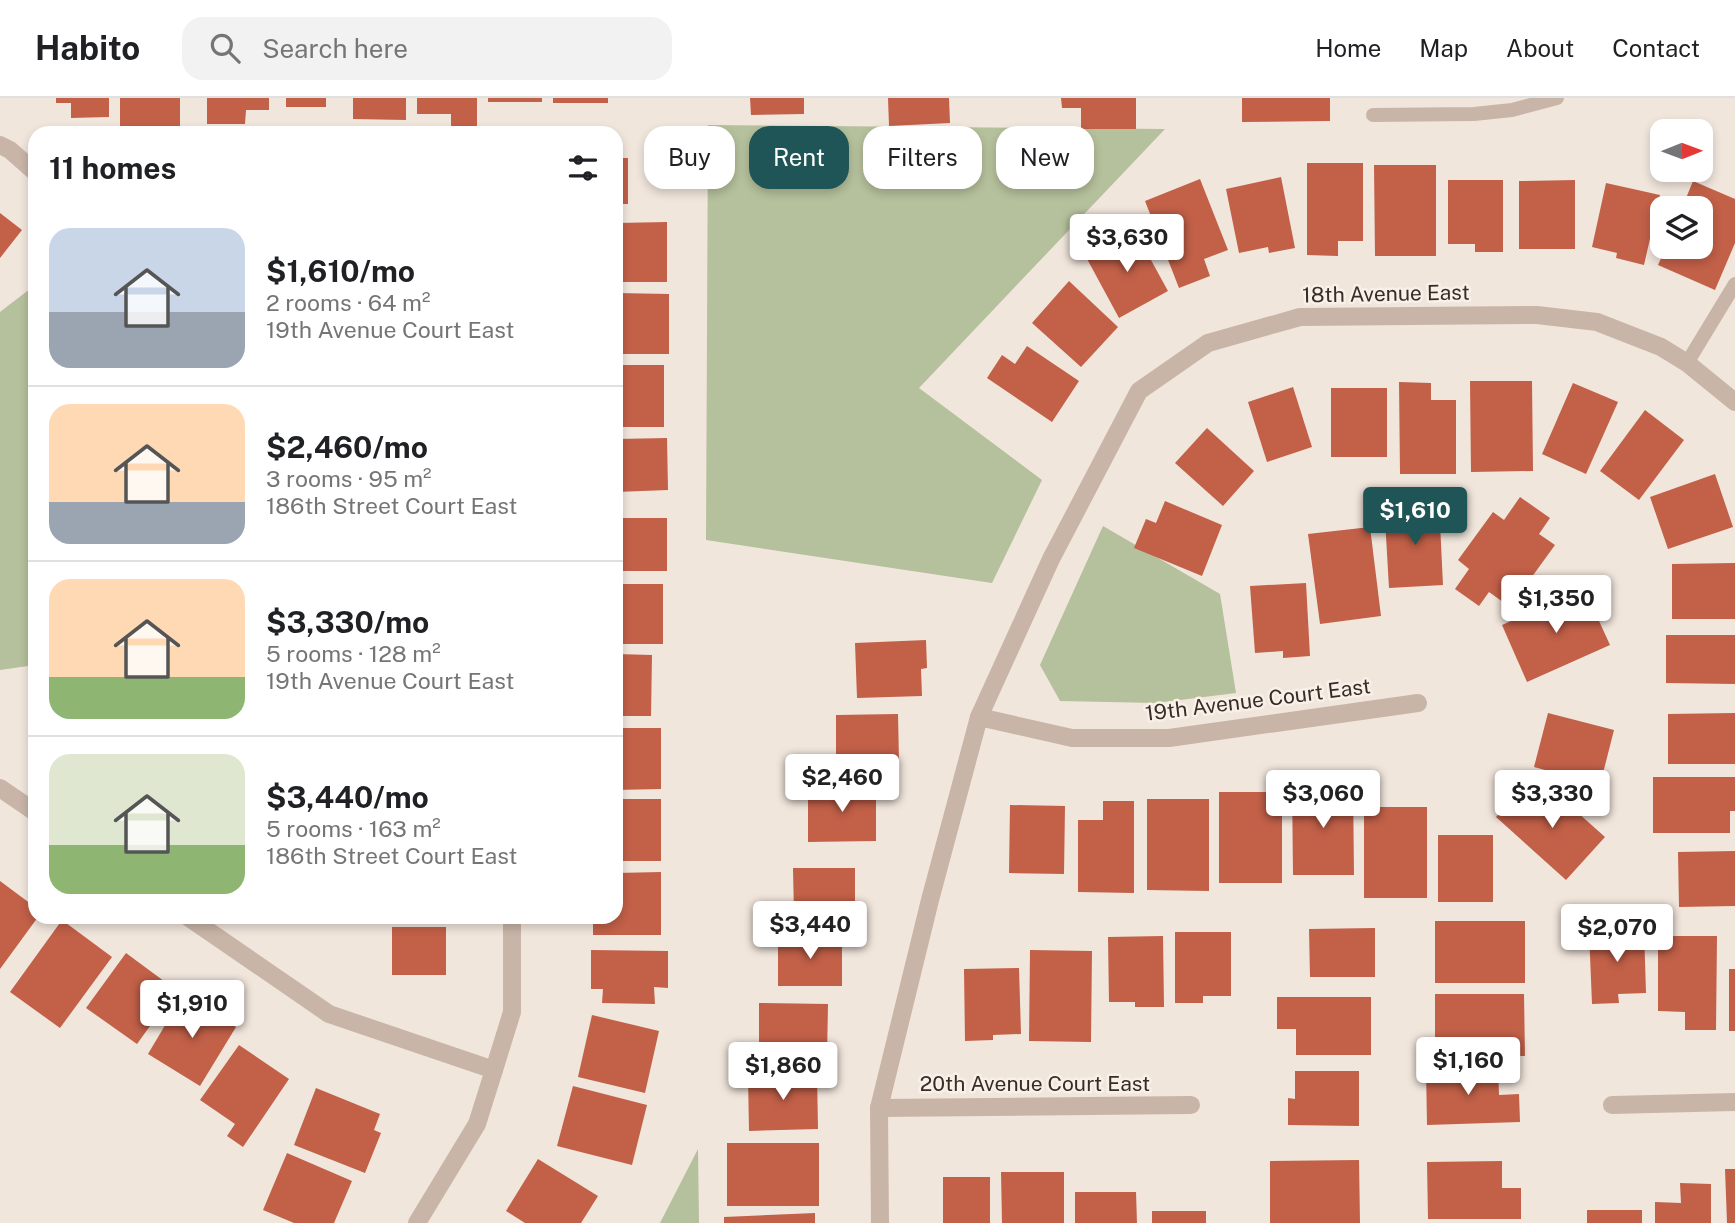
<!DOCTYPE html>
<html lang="en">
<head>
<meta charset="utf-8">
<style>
  :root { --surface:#fff; --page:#f2f2f2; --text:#202124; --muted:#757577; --line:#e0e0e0; --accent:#1f5556 }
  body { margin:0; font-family:"Public Sans",sans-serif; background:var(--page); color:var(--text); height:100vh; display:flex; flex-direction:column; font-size:26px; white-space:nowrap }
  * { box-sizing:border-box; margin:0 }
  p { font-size:23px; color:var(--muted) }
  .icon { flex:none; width:38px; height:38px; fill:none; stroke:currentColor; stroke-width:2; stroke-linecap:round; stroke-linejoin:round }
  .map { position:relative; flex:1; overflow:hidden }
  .side { position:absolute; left:28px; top:28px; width:595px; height:798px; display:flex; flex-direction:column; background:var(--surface); border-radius:21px; box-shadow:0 4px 10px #0003 }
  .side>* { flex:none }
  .top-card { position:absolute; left:644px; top:28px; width:665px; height:63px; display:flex; gap:14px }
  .needle { width:46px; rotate:89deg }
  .controls { position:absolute; left:1650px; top:21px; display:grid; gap:14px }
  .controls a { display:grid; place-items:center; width:63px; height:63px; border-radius:14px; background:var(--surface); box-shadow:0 4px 10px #0003; font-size:35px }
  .price { position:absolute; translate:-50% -60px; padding:0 16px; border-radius:7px; background:#fff; color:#222; font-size:23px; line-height:46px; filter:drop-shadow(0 2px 4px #0008) }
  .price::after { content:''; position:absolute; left:50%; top:42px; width:21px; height:16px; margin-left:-10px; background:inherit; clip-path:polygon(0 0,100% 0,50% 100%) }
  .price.selected { background:var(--accent); color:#fff }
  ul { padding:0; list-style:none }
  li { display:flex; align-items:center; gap:21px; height:175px; padding:0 21px }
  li+li { border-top:2px solid var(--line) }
  li span { display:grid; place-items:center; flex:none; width:196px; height:140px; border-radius:21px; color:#555 }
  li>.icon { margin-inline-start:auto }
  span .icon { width:84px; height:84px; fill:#fffc; stroke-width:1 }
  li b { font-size:30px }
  h2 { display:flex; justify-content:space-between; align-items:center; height:84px; padding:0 21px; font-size:30px }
  .chip { padding:0 24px; border-radius:21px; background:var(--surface); box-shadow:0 4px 10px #0003; font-size:24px; line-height:63px }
  .chip.selected { background:var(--accent); color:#fff }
  header { display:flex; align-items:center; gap:42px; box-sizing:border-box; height:98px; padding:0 35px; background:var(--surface); border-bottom:2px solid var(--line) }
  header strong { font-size:33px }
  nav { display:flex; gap:38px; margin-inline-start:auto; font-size:24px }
  .search { width:490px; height:63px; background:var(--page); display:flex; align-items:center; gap:18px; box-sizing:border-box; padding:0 24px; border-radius:21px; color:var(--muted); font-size:26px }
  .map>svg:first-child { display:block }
  .green { fill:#b5c09c }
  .building { fill:#c26048 }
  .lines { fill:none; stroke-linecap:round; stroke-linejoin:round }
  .lane { stroke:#c9b5a8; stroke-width:14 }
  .street { stroke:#c9b5a8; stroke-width:18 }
  .labels { text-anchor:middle; stroke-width:5; stroke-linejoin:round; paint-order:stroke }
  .street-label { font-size:21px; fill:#362c28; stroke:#f9f0e8 }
</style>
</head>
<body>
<header>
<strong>Habito</strong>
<div class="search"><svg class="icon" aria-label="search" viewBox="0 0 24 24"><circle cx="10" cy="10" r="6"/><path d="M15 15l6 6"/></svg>Search here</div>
<nav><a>Home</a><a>Map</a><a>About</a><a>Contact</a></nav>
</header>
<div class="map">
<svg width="1735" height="1125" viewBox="0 0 1735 1125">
  <rect width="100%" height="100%" fill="#f1e6dc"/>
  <!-- green -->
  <g class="green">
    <path d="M708,27L1165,31L919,290L1042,382L992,485L706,442Z"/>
    <path d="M35,187V567L0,572V214Z"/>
    <path d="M1103,428L1220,496L1236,595L1156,605L1060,603L1040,567Z"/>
    <path d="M698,1051L699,1125H660Z"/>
  </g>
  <!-- building -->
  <g class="building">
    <path d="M56,0H109V19L71,20V5H56Z"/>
    <rect x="120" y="0" width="60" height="35"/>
    <path d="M207,0H269V12H246L245,26H207Z"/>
    <rect x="286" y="0" width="40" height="9"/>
    <path d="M353,0H406V22L353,21Z"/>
    <path d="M417,0H477V28H451V16H417Z"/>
    <rect x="488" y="0" width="54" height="4"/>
    <rect x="553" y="0" width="55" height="5"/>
    <path d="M750,0H804V16L751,17Z"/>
    <path d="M888,0H949L950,25L889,28Z"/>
    <path d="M1061,0H1136V31H1081V10H1062Z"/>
    <path d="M1242,0H1330V23L1242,24Z"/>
    <rect x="616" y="60" width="12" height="46"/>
    <path d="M1307,65H1363V143H1338V158L1307,157Z"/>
    <path d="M1374,67H1436V158H1375Z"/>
    <path d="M1281,79L1295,150L1269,155L1268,149L1239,155L1226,91Z"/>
    <path d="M1200,81L1228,152L1204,161L1210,178L1179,190L1145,103Z"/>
    <path d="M1448,82H1503V154H1475V146H1448Z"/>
    <path d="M1575,82V151H1519V83Z"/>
    <path d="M1693,83L1735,101V145L1715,192L1658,167L1666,149H1701V110H1682Z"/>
    <path d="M1606,85L1660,97L1644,167L1616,160L1617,155L1592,149Z"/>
    <path d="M0,115L22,132L0,160Z"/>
    <path d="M667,124V184H616V125Z"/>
    <path d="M1135,133L1168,193L1119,220L1086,159Z"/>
    <path d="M1069,183L1118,229L1081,269L1032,225Z"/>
    <path d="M616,195L669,196V256H616Z"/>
    <path d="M1027,248L1079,283L1052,324L987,280L1002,257L1015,266Z"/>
    <rect x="616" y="267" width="48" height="62"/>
    <path d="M1470,283H1532L1533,373L1471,374Z"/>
    <path d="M1399,284L1431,285V302H1456V376H1400Z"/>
    <path d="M1573,285L1618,304L1586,376L1542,356Z"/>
    <path d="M1293,289L1312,349L1267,364L1248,304Z"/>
    <rect x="1331" y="290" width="56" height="69"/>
    <path d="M1645,312L1684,342L1639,402L1600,373Z"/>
    <path d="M1207,330L1254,373L1223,408L1175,365Z"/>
    <path d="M667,340L668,392L616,394V341Z"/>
    <path d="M1715,376L1733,429L1668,451L1650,399Z"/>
    <path d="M1520,399L1550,420L1539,436L1555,447L1510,509L1489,494L1479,508L1455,491L1469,471L1458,462L1493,414L1504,422Z"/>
    <path d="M1165,403L1222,427L1202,478L1134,450L1146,421L1156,425Z"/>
    <path d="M1439,404L1443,487L1389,490L1385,421L1403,420L1402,406Z"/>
    <rect x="616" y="420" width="51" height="53"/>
    <path d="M1370,429L1381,518L1320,526L1308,436Z"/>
    <path d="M1735,465V521H1672V466Z"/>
    <path d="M1306,485L1310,558L1283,560V553L1255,555L1250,488Z"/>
    <rect x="616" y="486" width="47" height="60"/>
    <path d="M1584,490L1610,547L1527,584L1502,527Z"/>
    <path d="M1666,537H1735V586L1666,585Z"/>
    <path d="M926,542L927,570L921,571L922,598L857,600L855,545Z"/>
    <path d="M616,556L652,557L651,618H616Z"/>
    <path d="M1548,615L1614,632L1600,687L1534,669Z"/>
    <path d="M1735,615V666H1668V616Z"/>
    <path d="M898,616L899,664L836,665V617Z"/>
    <path d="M616,630H661V691L616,692Z"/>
    <path d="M1653,679H1735V713H1730V735H1653Z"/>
    <path d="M1353,686L1354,777H1293L1292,687Z"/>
    <path d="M808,688H876V743L808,744Z"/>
    <path d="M1548,688L1605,739L1566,782L1496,719L1518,695L1531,707Z"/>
    <rect x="1219" y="694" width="63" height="91"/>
    <rect x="616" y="701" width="45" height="62"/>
    <path d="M1147,701H1209V793L1147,792Z"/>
    <path d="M1103,703H1134V795L1078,794V722H1103Z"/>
    <path d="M1010,707L1065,708L1064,776L1009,775Z"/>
    <rect x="1364" y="709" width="63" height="91"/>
    <rect x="1438" y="737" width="55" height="67"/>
    <path d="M1735,753V808L1679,809L1678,754Z"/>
    <path d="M793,770H855V816L794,817Z"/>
    <path d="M661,774V837H593V819H616V775Z"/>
    <path d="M0,783L35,809V819H38L0,871Z"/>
    <path d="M62,822L112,859L60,930L10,894Z"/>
    <rect x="1435" y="823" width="90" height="62"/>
    <rect x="392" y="829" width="54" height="48"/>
    <path d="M1375,830V879H1310L1309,831Z"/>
    <path d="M1644,831L1646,895L1618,896L1619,905L1592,906L1589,833Z"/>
    <path d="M1175,834H1231V898H1203V905H1175Z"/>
    <path d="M1163,838L1164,909H1135V904H1109L1108,839Z"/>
    <path d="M1658,838H1717L1716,932H1685V914L1658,913Z"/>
    <rect x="778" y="839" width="64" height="49"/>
    <path d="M591,852L668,853V890L654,889L655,906L602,905L603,891H591Z"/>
    <path d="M1030,852L1092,853L1091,944L1029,943Z"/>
    <path d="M126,855L176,892L137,946L86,910Z"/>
    <path d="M1019,870L1021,936L993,937V942L965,943L964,871Z"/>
    <rect x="1729" y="871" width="6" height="62"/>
    <path d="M1435,896H1524L1525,958H1435Z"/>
    <path d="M183,897L236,929L200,988L148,956Z"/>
    <path d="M1277,899H1371V957H1296V931H1277Z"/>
    <path d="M759,905L828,906L827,960L759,959Z"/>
    <path d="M592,917L659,933L645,995L578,979Z"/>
    <path d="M239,947L289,981L243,1049L227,1038L235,1026L200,1002Z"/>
    <path d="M1498,969L1499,997L1519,996L1520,1024L1427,1027L1426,970Z"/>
    <path d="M1295,973H1359V1028L1288,1027V1000L1295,1001Z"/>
    <path d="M817,976L818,1031L749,1033L748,978Z"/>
    <path d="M573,988L647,1007L632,1067L557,1048Z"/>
    <path d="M316,990L380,1016L374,1032L381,1035L365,1075L294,1047Z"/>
    <rect x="727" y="1045" width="92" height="63"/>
    <path d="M287,1055L352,1083L334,1125H294L263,1112Z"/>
    <path d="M538,1061L598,1098L581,1125H525L506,1113Z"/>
    <path d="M1359,1062L1360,1125H1270V1063Z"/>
    <path d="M1502,1063V1090H1521V1121H1428L1427,1064Z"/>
    <path d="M1725,1071H1735V1125H1727Z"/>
    <path d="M1001,1074H1064V1125H1002Z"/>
    <rect x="943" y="1079" width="47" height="46"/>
    <path d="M1680,1085L1711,1086V1125H1655V1104L1681,1105Z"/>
    <path d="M1075,1094H1136L1137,1125H1075Z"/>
    <rect x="1587" y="1112" width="55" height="13"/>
    <rect x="1152" y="1113" width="54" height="12"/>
    <path d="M815,1115V1125H724V1119Z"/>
  </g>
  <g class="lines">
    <!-- lane -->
    <g class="lane">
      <path d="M1373,17L1474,16L1512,12L1557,0"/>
      <path d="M1687,265L1735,186"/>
    </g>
    <!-- street -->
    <g class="street">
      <path d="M0,47L10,52L35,74"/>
      <path d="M979,619L1072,640H1169L1418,605"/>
      <path d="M0,690L35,714"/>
      <path d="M188,819L329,916L494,972"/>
      <path d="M1612,1007L1735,1004"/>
      <path d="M879,1010L1191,1007"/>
      <path d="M417,1125L477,1026L494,972L512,914V819"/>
      <path d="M880,1125L879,1010L930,802L979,619L1051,461L1139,293L1208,245L1300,219L1537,217L1597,224L1661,249L1687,265L1735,304"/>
    </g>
  </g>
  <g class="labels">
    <!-- street labels -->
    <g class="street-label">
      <text transform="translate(1386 196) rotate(-1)" y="7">18th Avenue East</text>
      <text transform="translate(1258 602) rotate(-7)" y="7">19th Avenue Court East</text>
      <text x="1035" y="993">20th Avenue Court East</text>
    </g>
  </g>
</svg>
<div class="controls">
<a><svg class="needle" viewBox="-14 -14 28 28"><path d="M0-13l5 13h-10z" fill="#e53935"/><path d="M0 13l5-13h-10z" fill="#757577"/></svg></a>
<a><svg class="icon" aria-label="layers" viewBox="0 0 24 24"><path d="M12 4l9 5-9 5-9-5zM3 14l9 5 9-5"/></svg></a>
</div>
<b class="price" style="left:1127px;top:176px">$3,630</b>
<b class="price selected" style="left:1415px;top:449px">$1,610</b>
<b class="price" style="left:1556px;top:537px">$1,350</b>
<b class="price" style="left:842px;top:716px">$2,460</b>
<b class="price" style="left:1323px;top:732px">$3,060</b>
<b class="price" style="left:1552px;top:732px">$3,330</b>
<b class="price" style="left:810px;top:863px">$3,440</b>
<b class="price" style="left:1617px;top:866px">$2,070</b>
<b class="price" style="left:192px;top:942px">$1,910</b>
<b class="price" style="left:1468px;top:999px">$1,160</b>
<b class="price" style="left:783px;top:1004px">$1,860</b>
<div class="top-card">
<a class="chip">Buy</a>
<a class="chip selected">Rent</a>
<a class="chip">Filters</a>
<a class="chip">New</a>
</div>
<section class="side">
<h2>11 homes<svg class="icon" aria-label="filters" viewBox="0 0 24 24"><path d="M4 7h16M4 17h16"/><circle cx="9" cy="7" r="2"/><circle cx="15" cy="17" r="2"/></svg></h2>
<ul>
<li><span style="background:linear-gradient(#c9d6e8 60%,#9aa5b1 0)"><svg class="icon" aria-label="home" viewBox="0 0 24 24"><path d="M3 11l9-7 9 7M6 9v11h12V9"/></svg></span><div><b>$1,610/mo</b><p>2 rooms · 64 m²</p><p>19th Avenue Court East</p></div></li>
<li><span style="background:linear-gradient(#ffd9b3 70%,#9aa5b1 0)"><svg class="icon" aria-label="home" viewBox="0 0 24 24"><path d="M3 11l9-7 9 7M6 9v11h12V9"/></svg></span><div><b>$2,460/mo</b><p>3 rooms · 95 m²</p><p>186th Street Court East</p></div></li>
<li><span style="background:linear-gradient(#ffd9b3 70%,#8fb573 0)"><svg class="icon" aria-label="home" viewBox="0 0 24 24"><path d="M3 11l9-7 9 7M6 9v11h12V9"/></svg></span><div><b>$3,330/mo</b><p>5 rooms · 128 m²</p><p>19th Avenue Court East</p></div></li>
<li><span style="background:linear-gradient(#dfe7d0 65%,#8fb573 0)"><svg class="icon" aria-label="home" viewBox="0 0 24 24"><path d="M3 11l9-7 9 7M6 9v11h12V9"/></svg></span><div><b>$3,440/mo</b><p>5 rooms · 163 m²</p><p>186th Street Court East</p></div></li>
</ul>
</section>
</div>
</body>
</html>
